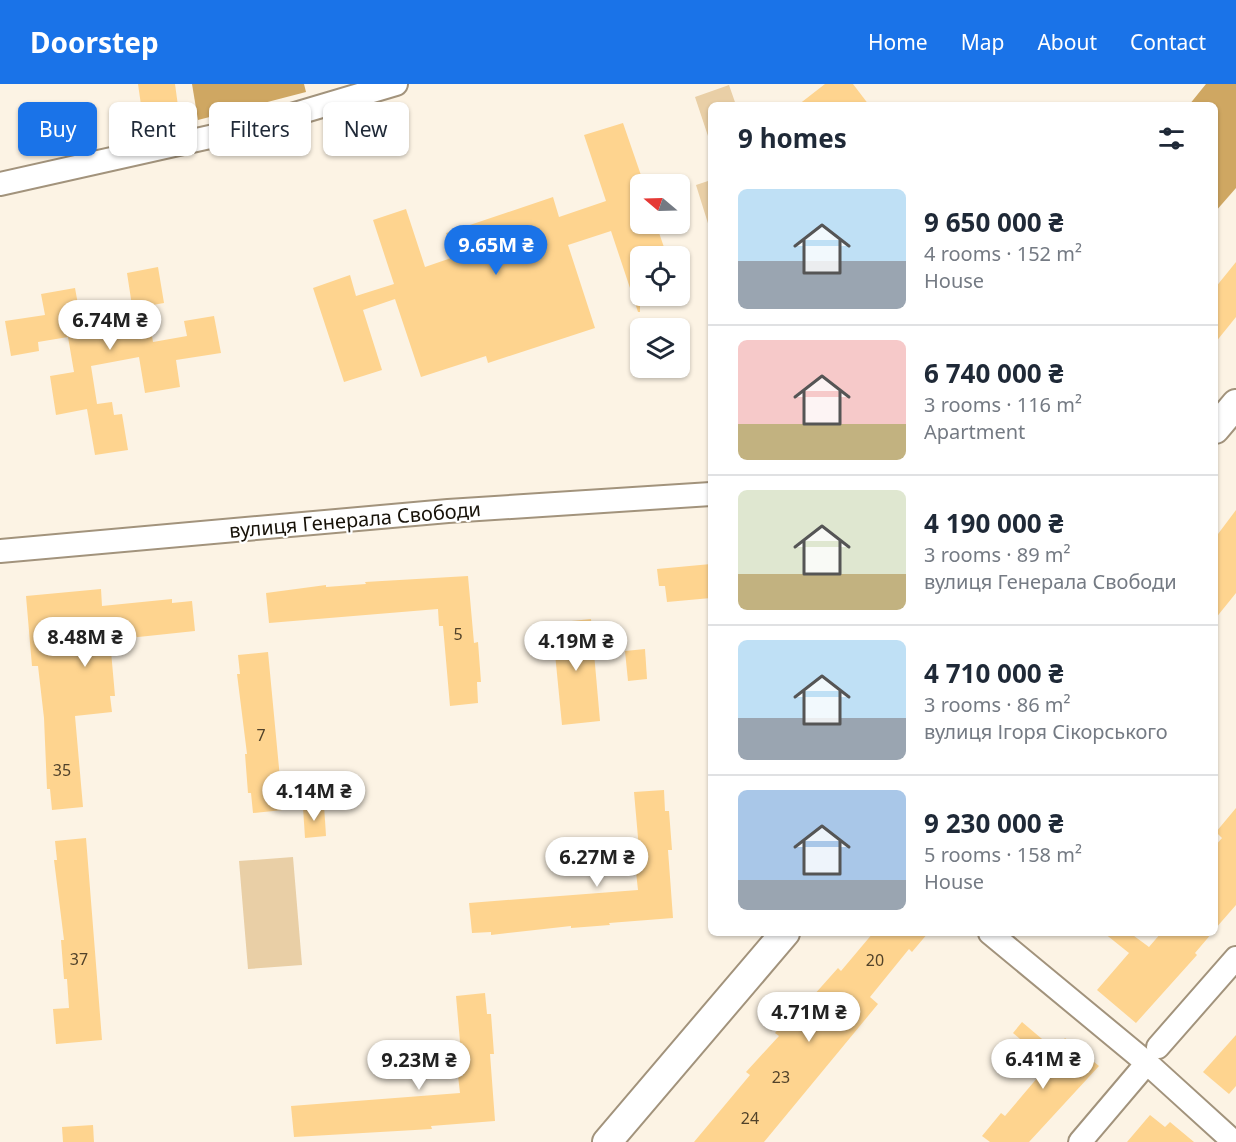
<!DOCTYPE html>
<html lang="en">
<head>
<meta charset="utf-8">
<style>
  :root { --surface:#fff; --page:#f6f6f7; --text:#1f2937; --muted:#747a83; --line:#e0e1e3; --accent:#1a73e8 }
  body { margin:0; font-family:"Noto Sans",sans-serif; background:var(--page); color:var(--text); height:100vh; display:flex; flex-direction:column; font-size:22px; white-space:nowrap }
  * { box-sizing:border-box; margin:0 }
  p { font-size:20px; color:var(--muted) }
  .icon { flex:none; width:33px; height:33px; fill:none; stroke:currentColor; stroke-width:2; stroke-linecap:round; stroke-linejoin:round }
  .map { position:relative; flex:1; overflow:hidden }
  .side { position:absolute; left:708px; top:18px; width:510px; height:834px; display:flex; flex-direction:column; background:var(--surface); border-radius:9px; box-shadow:0 2px 4px #0004 }
  .side>* { flex:none }
  .hud { position:absolute; left:18px; top:18px; width:570px; height:54px; display:flex; gap:12px }
  .needle { width:39px; rotate:289deg }
  .controls { position:absolute; left:630px; top:90px; display:grid; gap:12px }
  .controls a { display:grid; place-items:center; width:60px; height:60px; border-radius:9px; background:var(--surface); box-shadow:0 2px 4px #0004; font-size:30px }
  .price { position:absolute; translate:-50% -51px; padding:0 14px; border-radius:21px; background:#fff; color:#222; font-size:20px; line-height:39px; filter:drop-shadow(0 2px 3px #0008) }
  .price::after { content:''; position:absolute; left:50%; top:36px; width:18px; height:14px; margin-left:-9px; background:inherit; clip-path:polygon(0 0,100% 0,50% 100%) }
  .price.active { background:var(--accent); color:#fff }
  ul { padding:0; list-style:none }
  li { display:flex; align-items:center; gap:18px; height:150px; padding:0 30px }
  li+li { border-top:2px solid var(--line) }
  li span { display:grid; place-items:center; flex:none; width:168px; height:120px; border-radius:9px; color:#555 }
  li>.icon { margin-inline-start:auto }
  span .icon { width:72px; height:72px; fill:#fffc; stroke-width:1 }
  li b { font-size:26px }
  h2 { display:flex; justify-content:space-between; align-items:center; height:72px; padding:0 30px; font-size:26px }
  .tag { padding:0 21px; border-radius:9px; background:var(--surface); box-shadow:0 2px 4px #0004; font-size:21px; line-height:54px }
  .tag.active { background:var(--accent); color:#fff }
  header { display:flex; align-items:center; gap:36px; box-sizing:border-box; height:84px; padding:0 30px; background:var(--accent); color:#fff }
  header strong { font-size:28px }
  nav { display:flex; gap:33px; margin-inline-start:auto; font-size:21px }
  .map>svg:first-child { display:block }
  .green { fill:#e9cfa6 }
  .forest { fill:#cfa762 }
  .building { fill:#fed48f }
  .lines { fill:none; stroke-linecap:round; stroke-linejoin:round }
  .minor-casing { stroke:#a2937c; stroke-width:26 }
  .tertiary-casing { stroke:#a2937c; stroke-width:32 }
  .minor { stroke:#fff; stroke-width:22 }
  .tertiary { stroke:#fff; stroke-width:28 }
  .labels { text-anchor:middle; stroke-width:4.5; stroke-linejoin:round; paint-order:stroke }
  .number-label { font-size:16px; fill:#51422a }
  .street-label { font-size:20px; fill:#171209; stroke:#fff }
</style>
</head>
<body>
<header>
<strong>Doorstep</strong>
<nav><a>Home</a><a>Map</a><a>About</a><a>Contact</a></nav>
</header>
<div class="map">
<svg width="1236" height="1058" viewBox="0 0 1236 1058">
  <rect width="100%" height="100%" fill="#fcf3e4"/>
  <!-- green -->
  <g class="green">
    <path d="M729,1L736,21H711V61L695,13Z"/>
    <path d="M711,96V149L696,101Z"/>
    <path d="M293,773L302,881L248,885L239,777Z"/>
  </g>
  <!-- forest -->
  <g class="forest">
    <path d="M192,0H304L306,8L198,36Z"/>
    <path d="M1206,0H1236V104L1215,128V21H1189Z"/>
  </g>
  <!-- building -->
  <g class="building">
    <path d="M138,0H175L178,22L142,28Z"/>
    <path d="M825,0H853L869,21H798Z"/>
    <path d="M623,39L644,100H640V140H656L667,172H640V228H638L611,147L568,161L595,244L488,279L486,272L421,293L395,215L363,226L382,286L344,298L313,204L350,191L356,212L394,200L373,136L406,125L425,183L454,173L446,149L553,113L559,133L606,117L584,51Z"/>
    <path d="M1236,178V233L1215,259V204Z"/>
    <path d="M158,183L164,219L147,222L153,258L187,252L184,237L214,232L221,269L176,276L180,303L145,309L139,273L91,282L97,320L112,318L114,331L122,330L128,366L95,371L87,325L56,331L50,292L74,288L68,253L38,258L39,267L11,272L5,237L45,231L41,210L75,204L81,237L133,228L127,189Z"/>
    <path d="M1236,426V509L1215,535V454Z"/>
    <path d="M711,480V514L667,518L665,502H659L657,485Z"/>
    <path d="M468,492L474,559L478,558L481,598H477L478,619L450,622L443,542H439L438,525L269,539L266,509L326,501V503L366,500L365,498Z"/>
    <path d="M101,505L102,522L172,515V519L192,517L195,547L110,556L115,612H110L112,628L75,632L83,723L52,726L50,705H47L44,634L38,582H32L26,512Z"/>
    <path d="M591,535L600,637L562,641L552,539Z"/>
    <path d="M645,565L647,595L628,597L625,567Z"/>
    <path d="M268,568L283,726L253,729L251,709H248L245,670H247L237,590H240L238,571Z"/>
    <path d="M664,706L665,727H669L672,766H668L673,834L609,839L610,841L571,844V842L491,851V848L472,849L469,819L638,806L636,788H641L634,708Z"/>
    <path d="M324,721L326,752L305,754L303,723Z"/>
    <path d="M1236,724V821L1215,845V762L1222,754L1216,748Z"/>
    <path d="M86,754L102,956L56,960L53,925L69,924L67,895H64L61,856H64L54,776H57L55,757Z"/>
    <path d="M873,849H928L912,868L909,865L870,913L878,920L764,1058H694L750,991L746,988L779,952L775,949L801,918L805,921L838,884L841,887Z"/>
    <path d="M1104,849H1130L1149,863L1161,849H1212L1195,869L1197,871L1136,939L1097,906L1129,869Z"/>
    <path d="M485,909L487,930H491L494,970H490L495,1037L431,1042L432,1045L294,1053L291,1022L460,1009L458,992H463L456,912Z"/>
    <path d="M1022,938L1055,966L1065,954L1099,982L1029,1058H990L982,1052L1001,1029L1005,1032L1049,980L1013,949Z"/>
    <path d="M1236,951V1002L1229,1010L1203,988Z"/>
    <path d="M1150,1031L1165,1043L1170,1038L1194,1058H1127Z"/>
    <path d="M93,1041L94,1058H63L62,1043Z"/>
  </g>
  <g class="lines">
    <!-- minor casing -->
    <g class="minor-casing">
      <g id="minor">
        <path d="M0,100L241,46L396,0"/>
        <path d="M0,467L448,427L711,410"/>
        <path d="M990,849L1147,979L1234,1058"/>
        <path d="M1158,963L1236,874"/>
        <path d="M1080,1058L1147,979"/>
      </g>
    </g>
    <!-- tertiary casing -->
    <g class="tertiary-casing">
      <g id="tertiary">
        <path d="M1215,345L1236,320"/>
        <path d="M607,1058L785,849"/>
      </g>
    </g>
    <!-- minor -->
    <use href="#minor" class="minor"/>
    <!-- tertiary -->
    <use href="#tertiary" class="tertiary"/>
  </g>
  <g class="labels">
    <!-- number labels -->
    <g class="number-label">
      <text x="458" y="556">5</text>
      <text x="261" y="657">7</text>
      <text x="62" y="692">35</text>
      <text x="79" y="881">37</text>
      <text x="875" y="882">20</text>
      <text x="781" y="999">23</text>
      <text x="750" y="1040">24</text>
    </g>
    <!-- street labels -->
    <g class="street-label">
      <text transform="translate(355 436) rotate(-5)" y="7">вулиця Генерала Свободи</text>
    </g>
  </g>
</svg>
<div class="controls">
<a><svg class="needle" viewBox="-14 -14 28 28"><path d="M0-13l5 13h-10z" fill="#e53935"/><path d="M0 13l5-13h-10z" fill="#747a83"/></svg></a>
<a><svg class="icon" aria-label="locate" viewBox="0 0 24 24"><circle cx="12" cy="12" r="6"/><path d="M12 2v4M12 18v4M2 12h4M18 12h4"/></svg></a>
<a><svg class="icon" aria-label="layers" viewBox="0 0 24 24"><path d="M12 4l9 5-9 5-9-5zM3 14l9 5 9-5"/></svg></a>
</div>
<b class="price active" style="left:496px;top:192px">9.65M ₴</b>
<b class="price" style="left:110px;top:267px">6.74M ₴</b>
<b class="price" style="left:85px;top:584px">8.48M ₴</b>
<b class="price" style="left:576px;top:588px">4.19M ₴</b>
<b class="price" style="left:314px;top:738px">4.14M ₴</b>
<b class="price" style="left:597px;top:804px">6.27M ₴</b>
<b class="price" style="left:809px;top:959px">4.71M ₴</b>
<b class="price" style="left:1043px;top:1006px">6.41M ₴</b>
<b class="price" style="left:419px;top:1007px">9.23M ₴</b>
<div class="hud">
<a class="tag active">Buy</a>
<a class="tag">Rent</a>
<a class="tag">Filters</a>
<a class="tag">New</a>
</div>
<section class="side">
<h2>9 homes<svg class="icon" aria-label="filters" viewBox="0 0 24 24"><path d="M4 7h16M4 17h16"/><circle cx="9" cy="7" r="2"/><circle cx="15" cy="17" r="2"/></svg></h2>
<ul>
<li><span style="background:linear-gradient(#bfe0f5 60%,#9aa5b1 0)"><svg class="icon" aria-label="home" viewBox="0 0 24 24"><path d="M3 11l9-7 9 7M6 9v11h12V9"/></svg></span><div><b>9 650 000 ₴</b><p>4 rooms · 152 m²</p><p>House</p></div></li>
<li><span style="background:linear-gradient(#f6c9c9 70%,#c2b280 0)"><svg class="icon" aria-label="home" viewBox="0 0 24 24"><path d="M3 11l9-7 9 7M6 9v11h12V9"/></svg></span><div><b>6 740 000 ₴</b><p>3 rooms · 116 m²</p><p>Apartment</p></div></li>
<li><span style="background:linear-gradient(#dfe7d0 70%,#c2b280 0)"><svg class="icon" aria-label="home" viewBox="0 0 24 24"><path d="M3 11l9-7 9 7M6 9v11h12V9"/></svg></span><div><b>4 190 000 ₴</b><p>3 rooms · 89 m²</p><p>вулиця Генерала Свободи</p></div></li>
<li><span style="background:linear-gradient(#bfe0f5 65%,#9aa5b1 0)"><svg class="icon" aria-label="home" viewBox="0 0 24 24"><path d="M3 11l9-7 9 7M6 9v11h12V9"/></svg></span><div><b>4 710 000 ₴</b><p>3 rooms · 86 m²</p><p>вулиця Ігоря Сікорського</p></div></li>
<li><span style="background:linear-gradient(#a9c7e8 75%,#9aa5b1 0)"><svg class="icon" aria-label="home" viewBox="0 0 24 24"><path d="M3 11l9-7 9 7M6 9v11h12V9"/></svg></span><div><b>9 230 000 ₴</b><p>5 rooms · 158 m²</p><p>House</p></div></li>
</ul>
</section>
</div>
</body>
</html>
